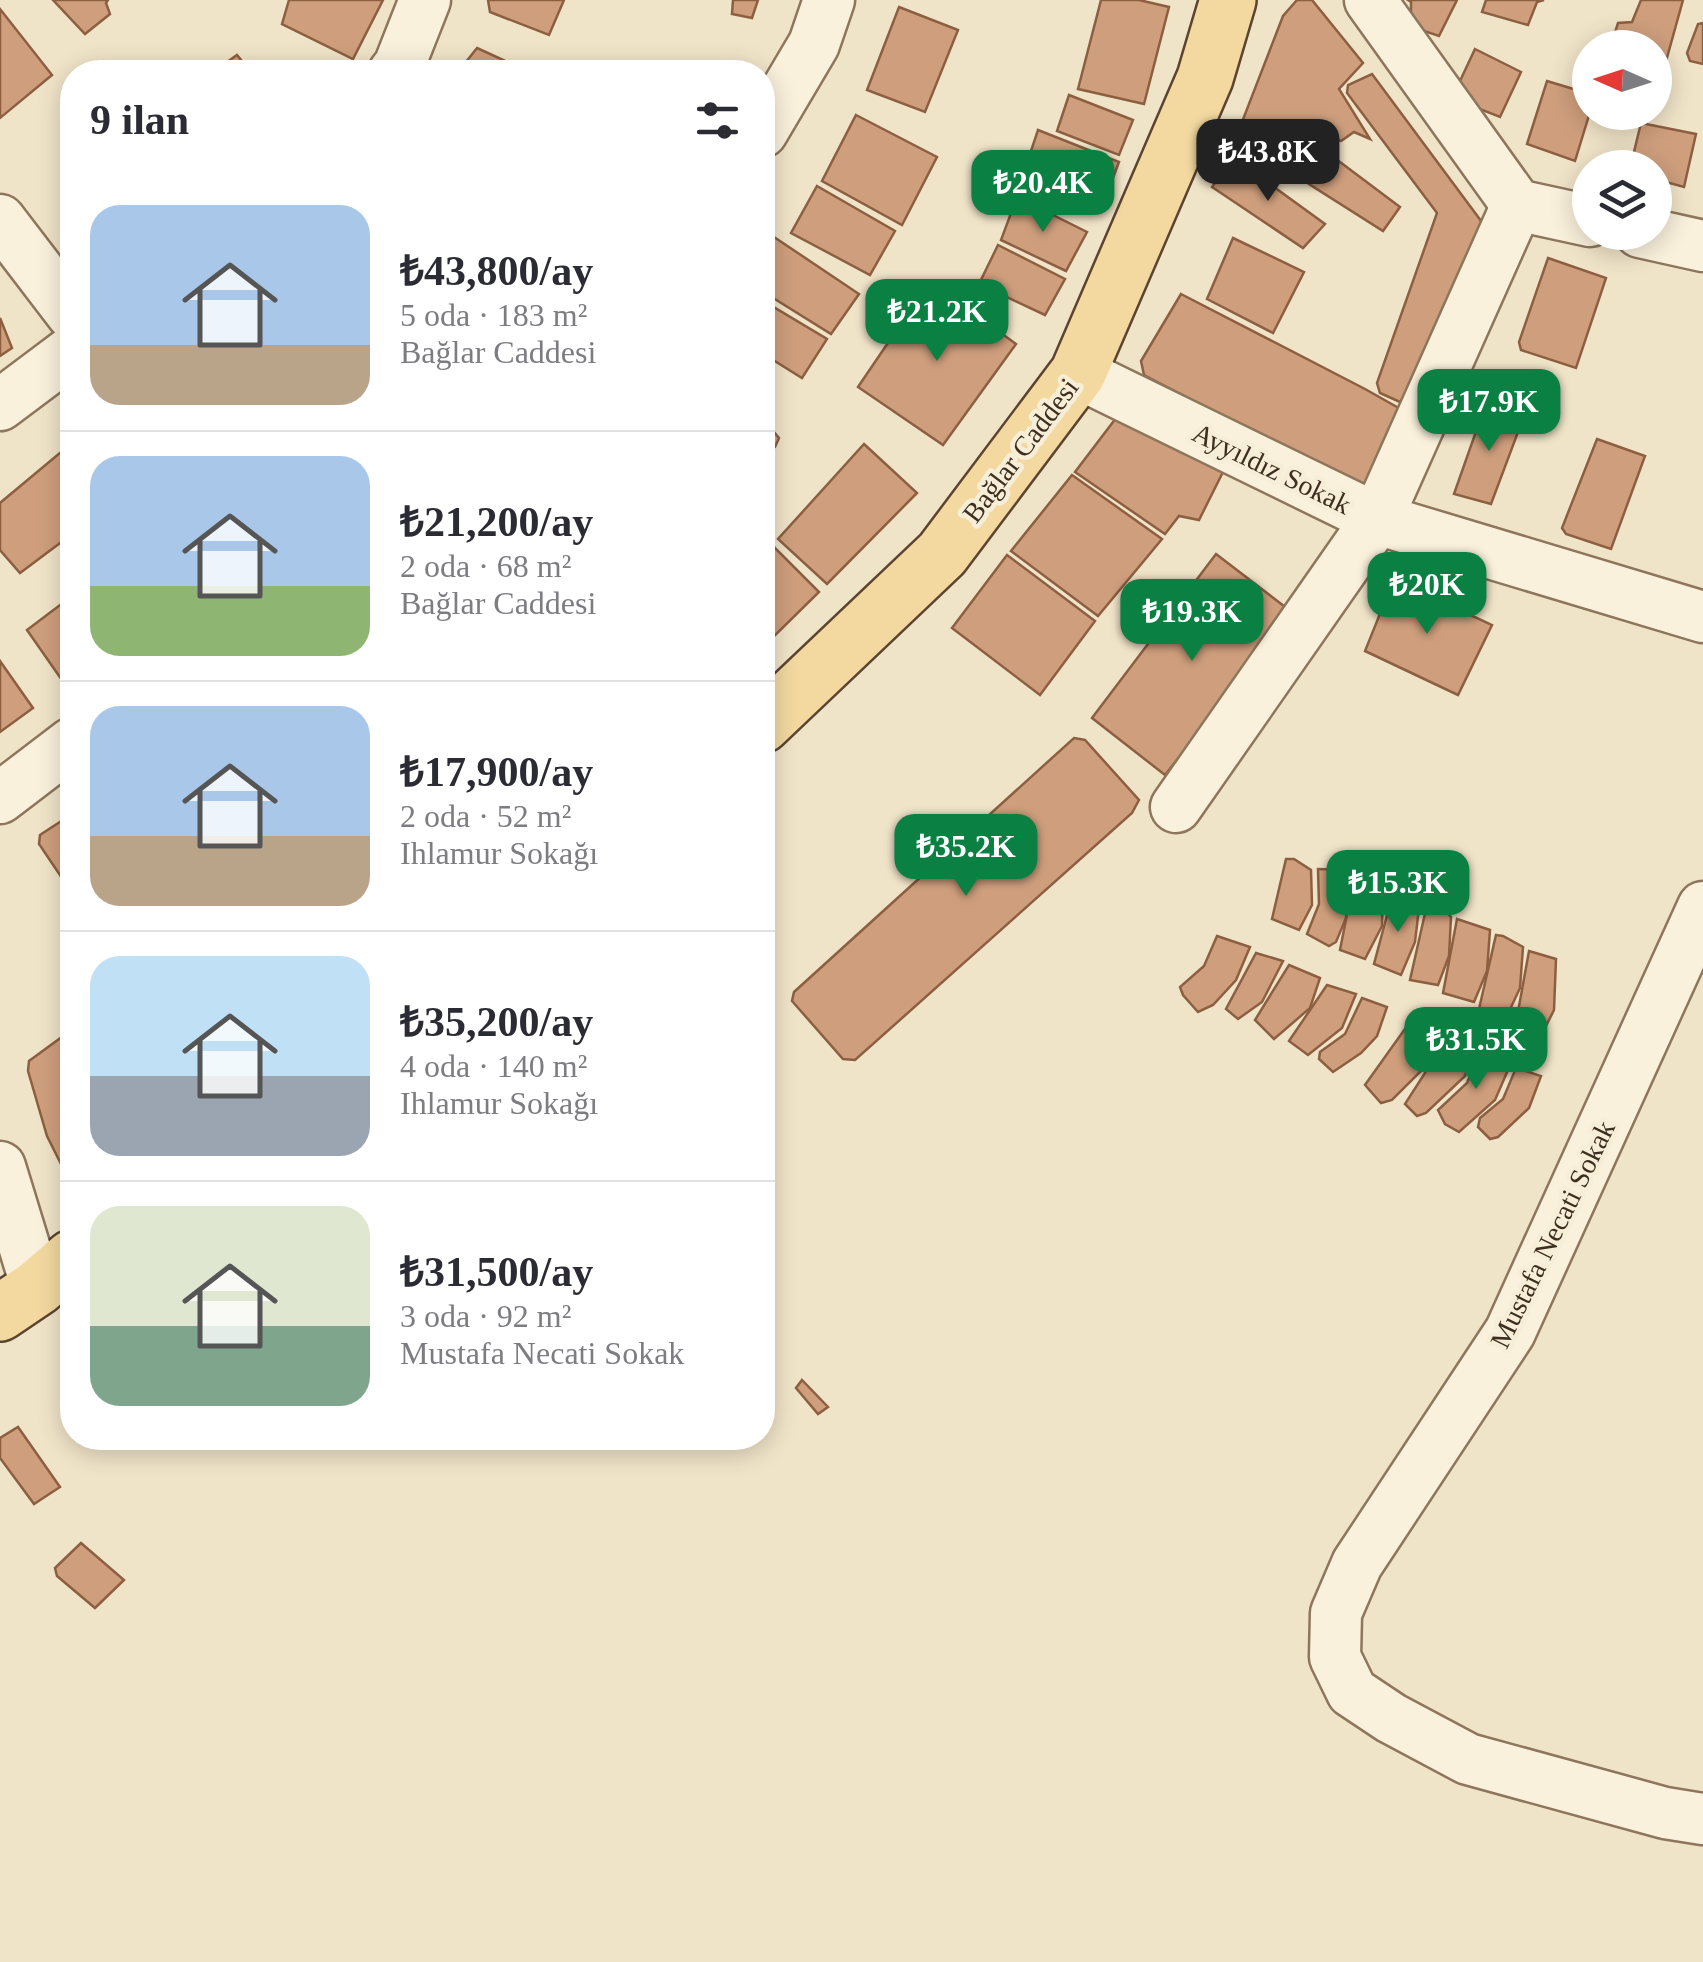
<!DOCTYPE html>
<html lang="tr">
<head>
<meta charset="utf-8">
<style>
  :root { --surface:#fff; --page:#f7f7f7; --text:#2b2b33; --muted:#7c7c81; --line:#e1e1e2; --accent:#0b8043 }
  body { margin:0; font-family:"Times New Roman",serif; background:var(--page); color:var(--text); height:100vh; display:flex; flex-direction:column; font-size:38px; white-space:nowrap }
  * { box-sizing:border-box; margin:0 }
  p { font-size:32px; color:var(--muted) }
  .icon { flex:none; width:55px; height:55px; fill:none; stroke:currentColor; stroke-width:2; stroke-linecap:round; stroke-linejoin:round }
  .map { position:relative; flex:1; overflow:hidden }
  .details { position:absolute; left:60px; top:60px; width:715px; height:1390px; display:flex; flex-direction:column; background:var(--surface); border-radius:40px; box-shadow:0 5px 25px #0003 }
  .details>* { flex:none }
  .needle { width:65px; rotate:273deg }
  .tools { position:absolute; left:1572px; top:30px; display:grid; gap:20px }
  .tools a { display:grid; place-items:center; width:100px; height:100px; border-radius:50%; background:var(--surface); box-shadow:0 5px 25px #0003; font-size:50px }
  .price { position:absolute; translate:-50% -85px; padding:0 22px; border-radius:20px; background:var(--accent); color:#fff; font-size:32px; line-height:65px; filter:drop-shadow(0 2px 5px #0008) }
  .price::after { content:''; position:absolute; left:50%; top:60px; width:30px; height:22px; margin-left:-15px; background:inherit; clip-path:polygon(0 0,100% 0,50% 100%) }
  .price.selected { background:#222; color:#fff }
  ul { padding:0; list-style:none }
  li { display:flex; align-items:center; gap:30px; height:250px; padding:0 30px }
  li+li { border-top:2px solid var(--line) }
  li span { display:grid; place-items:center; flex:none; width:280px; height:200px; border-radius:30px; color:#555 }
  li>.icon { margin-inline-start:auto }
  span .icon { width:120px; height:120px; fill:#fffc; stroke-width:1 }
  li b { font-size:42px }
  h2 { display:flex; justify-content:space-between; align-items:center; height:120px; padding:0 30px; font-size:42px }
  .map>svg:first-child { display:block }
  .building { fill:#cf9f7d; stroke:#8d5f41; stroke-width:2.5 }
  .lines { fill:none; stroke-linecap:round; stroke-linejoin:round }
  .minor-casing { stroke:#8d765c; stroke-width:55 }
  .major-casing { stroke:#5b4430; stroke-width:60 }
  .minor { stroke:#faf1dc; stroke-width:50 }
  .major { stroke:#f3d9a0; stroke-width:55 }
  .labels { text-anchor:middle; stroke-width:9; stroke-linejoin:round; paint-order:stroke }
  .street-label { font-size:28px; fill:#3d2e20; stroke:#f7eed8 }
</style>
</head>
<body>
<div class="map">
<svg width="1703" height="1962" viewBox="0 0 1703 1962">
  <rect width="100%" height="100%" fill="#f0e4c8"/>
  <!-- building -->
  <g class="building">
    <path d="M53,0H108L106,3L110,14L85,34Z"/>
    <path d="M289,0H383L353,59L282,24Z"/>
    <path d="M488,0H564L549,35L490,12Z"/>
    <path d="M733,0H758L752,18L732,14Z"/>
    <path d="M1101,0H1139L1169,7L1144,104L1078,89Z"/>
    <path d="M1297,0H1312L1363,63L1339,89L1370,139L1354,132L1341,141L1329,135L1301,176L1237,135L1283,16Z"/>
    <path d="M1408,0H1457L1439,36L1424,31L1411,16V2Z"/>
    <path d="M1486,0H1544L1537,2L1528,25L1482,12Z"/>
    <path d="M1641,0H1683L1663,72L1655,70V48H1610L1618,23L1632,22Z"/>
    <path d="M899,7L958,30L925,112L867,90Z"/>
    <path d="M0,9L52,75L0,118Z"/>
    <path d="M1703,23V64L1690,61L1687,53L1698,24Z"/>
    <path d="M477,48L529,72H458Z"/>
    <path d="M1475,49L1521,72L1500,117L1452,98Z"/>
    <path d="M237,55L251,72H213Z"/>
    <path d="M1372,74L1487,229L1409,406L1380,393L1377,383L1437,213L1347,93L1348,85Z"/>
    <path d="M1547,81L1590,94V112L1575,161L1527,144Z"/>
    <path d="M1069,95L1133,120L1119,155L1057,131Z"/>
    <path d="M856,115L937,157L902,225L822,181Z"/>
    <path d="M1641,123L1696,134L1684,187L1655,179V168H1649V162L1633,156Z"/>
    <path d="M1038,130L1119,162L1104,202L1024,172Z"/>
    <path d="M1328,153L1400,207L1383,231L1309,184Z"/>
    <path d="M1234,158L1325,224L1303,248L1212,187Z"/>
    <path d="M817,186L895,231L870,275L791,233Z"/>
    <path d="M1017,197L1087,232L1066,271L1001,240Z"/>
    <path d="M774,237L859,294L831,334L762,291V257Z"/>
    <path d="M1233,238L1304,272L1273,333L1207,299Z"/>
    <path d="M998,245L1065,279L1045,315L979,284Z"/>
    <path d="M1548,258L1606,278L1576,368L1521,350L1519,342Z"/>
    <path d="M930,281L1016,344L943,445L858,387Z"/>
    <path d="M1181,294L1365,389L1404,411L1368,488L1362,489L1144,375L1141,361Z"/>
    <path d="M762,300L827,339L802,378L762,353Z"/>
    <path d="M0,318L12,348L0,356Z"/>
    <path d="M1486,403L1524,416L1491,504L1454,494Z"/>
    <path d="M1126,405L1226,466L1199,520L1179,516L1165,534L1075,472Z"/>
    <path d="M762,418L779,438L775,447L762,456Z"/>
    <path d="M1597,439L1645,456L1611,549L1566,534L1562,528Z"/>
    <path d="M864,444L917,493L827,584L778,539Z"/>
    <path d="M61,452L72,460V534L20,573L0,550V503Z"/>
    <path d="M1072,475L1162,539L1098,616L1011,551Z"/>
    <path d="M762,535L819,592L762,648Z"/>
    <path d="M1216,554L1293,613L1165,775L1092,718Z"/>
    <path d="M1007,555L1095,621L1040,695L952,628Z"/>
    <path d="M1394,579L1492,625L1458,695L1365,651Z"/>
    <path d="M72,596V677L64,683L27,630Z"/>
    <path d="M0,661L33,708L0,732Z"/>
    <path d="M1074,738L1085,740L1139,800L1132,813L855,1060L843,1059L792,1001L794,992Z"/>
    <path d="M72,814V893L39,844L40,835Z"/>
    <path d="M1286,859H1294L1311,870L1312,905L1299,930L1272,919Z"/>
    <path d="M1318,869L1348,870L1346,918L1336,942L1329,946L1307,934L1319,904Z"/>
    <path d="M1355,874H1361L1383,887L1382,926L1365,959L1340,950Z"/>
    <path d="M1393,893L1419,908L1415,942L1401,975L1374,964Z"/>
    <path d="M1426,909L1445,910L1451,917L1449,956L1438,985L1410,980Z"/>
    <path d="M1457,919L1490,930L1487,971L1474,1002L1443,993Z"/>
    <path d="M1496,935L1503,936L1523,947L1520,988L1506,1018L1479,1009Z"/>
    <path d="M1217,936L1250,947L1236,980L1213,1005L1198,1012L1183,995L1180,987L1204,966Z"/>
    <path d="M1529,951L1556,959L1554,1010L1544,1030L1537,1034L1516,1023Z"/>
    <path d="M1256,953L1283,961L1262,1002L1238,1019L1226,1009Z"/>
    <path d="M1289,965L1320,978L1310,1008L1274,1039L1255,1020Z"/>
    <path d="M1327,985L1356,994L1342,1028L1308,1055L1289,1041Z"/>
    <path d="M1362,998L1387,1007L1377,1036L1361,1053L1333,1072L1319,1059L1320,1052L1345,1034Z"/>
    <path d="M1412,1019L1441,1031L1428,1064L1392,1100L1381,1103L1365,1085Z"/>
    <path d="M66,1034L72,1041V1186L47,1136L28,1071L29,1061Z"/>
    <path d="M1448,1037L1473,1046L1465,1076L1426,1113L1417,1116L1405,1104Z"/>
    <path d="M1480,1052L1511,1063L1495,1100L1459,1132L1445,1124L1438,1110L1467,1083Z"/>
    <path d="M1516,1068L1541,1076L1529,1108L1498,1137L1490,1139L1478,1127L1480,1118L1503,1099Z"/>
    <path d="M802,1380L828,1407L818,1414L796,1388Z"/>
    <path d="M18,1427L60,1487L34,1504L0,1458V1438Z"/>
    <path d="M81,1543L124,1580L95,1608L57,1576L55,1568Z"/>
  </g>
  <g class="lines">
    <!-- minor casing -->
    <g class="minor-casing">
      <g id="minor">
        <path d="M1370,0L1517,205L1590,221"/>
        <path d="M394,72L399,66L425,0"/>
        <path d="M762,132L814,44L829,0"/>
        <path d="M0,220L72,314"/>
        <path d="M1640,232L1703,246"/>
        <path d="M1078,373L1377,519L1703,617"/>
        <path d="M0,405L72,351"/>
        <path d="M0,798L72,743"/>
        <path d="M1176,807L1377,519L1517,205"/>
        <path d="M1703,907L1510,1332L1357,1564L1336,1613L1335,1657L1352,1692L1391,1718L1468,1759L1665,1813L1703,1819"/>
        <path d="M0,1167L37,1288"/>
      </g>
    </g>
    <!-- major casing -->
    <g class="major-casing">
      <g id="major">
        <path d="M762,725L942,554L1078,373L1205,78L1228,0"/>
        <path d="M0,1313L37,1288L72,1258"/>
      </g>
    </g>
    <!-- minor -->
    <use href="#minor" class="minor"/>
    <!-- major -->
    <use href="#major" class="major"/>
  </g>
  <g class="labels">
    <!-- street labels -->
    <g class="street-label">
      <text transform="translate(1020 450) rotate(-53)" y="10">Bağlar Caddesi</text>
      <text transform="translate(1272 468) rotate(26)" y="10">Ayyıldız Sokak</text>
      <text transform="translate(1552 1234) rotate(-64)" y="10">Mustafa Necati Sokak</text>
    </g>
  </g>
</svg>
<div class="tools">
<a><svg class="needle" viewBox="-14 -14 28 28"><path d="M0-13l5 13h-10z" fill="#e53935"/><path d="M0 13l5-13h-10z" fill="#7c7c81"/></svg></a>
<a><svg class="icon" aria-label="layers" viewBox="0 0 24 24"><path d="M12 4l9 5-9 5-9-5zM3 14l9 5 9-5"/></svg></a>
</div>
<b class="price selected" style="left:1268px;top:204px">₺43.8K</b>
<b class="price" style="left:1043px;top:235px">₺20.4K</b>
<b class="price" style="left:937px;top:364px">₺21.2K</b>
<b class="price" style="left:1489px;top:454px">₺17.9K</b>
<b class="price" style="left:1427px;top:637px">₺20K</b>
<b class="price" style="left:1192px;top:664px">₺19.3K</b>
<b class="price" style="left:966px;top:899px">₺35.2K</b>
<b class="price" style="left:1398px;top:935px">₺15.3K</b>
<b class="price" style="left:1476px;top:1092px">₺31.5K</b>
<section class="details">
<h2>9 ilan<svg class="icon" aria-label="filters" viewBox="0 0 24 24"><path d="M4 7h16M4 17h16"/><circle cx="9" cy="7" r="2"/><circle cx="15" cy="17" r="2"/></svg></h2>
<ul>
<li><span style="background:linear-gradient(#a9c7e8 70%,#b9a48a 0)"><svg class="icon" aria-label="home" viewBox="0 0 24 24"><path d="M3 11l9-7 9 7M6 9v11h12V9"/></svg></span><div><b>₺43,800/ay</b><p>5 oda · 183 m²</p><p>Bağlar Caddesi</p></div></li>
<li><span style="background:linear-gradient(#a9c7e8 65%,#8fb573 0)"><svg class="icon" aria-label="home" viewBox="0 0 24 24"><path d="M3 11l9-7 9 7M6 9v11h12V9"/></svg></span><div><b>₺21,200/ay</b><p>2 oda · 68 m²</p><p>Bağlar Caddesi</p></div></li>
<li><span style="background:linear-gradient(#a9c7e8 65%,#b9a48a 0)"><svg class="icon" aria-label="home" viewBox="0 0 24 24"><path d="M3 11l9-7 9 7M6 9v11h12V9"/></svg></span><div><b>₺17,900/ay</b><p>2 oda · 52 m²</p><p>Ihlamur Sokağı</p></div></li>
<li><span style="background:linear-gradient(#bfe0f5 60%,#9aa5b1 0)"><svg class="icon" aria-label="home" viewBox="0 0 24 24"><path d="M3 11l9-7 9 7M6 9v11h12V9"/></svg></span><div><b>₺35,200/ay</b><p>4 oda · 140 m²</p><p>Ihlamur Sokağı</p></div></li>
<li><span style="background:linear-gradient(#dfe7d0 60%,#7fa58c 0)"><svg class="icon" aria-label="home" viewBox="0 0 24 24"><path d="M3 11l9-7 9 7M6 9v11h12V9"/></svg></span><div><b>₺31,500/ay</b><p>3 oda · 92 m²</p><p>Mustafa Necati Sokak</p></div></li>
</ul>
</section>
</div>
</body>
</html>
